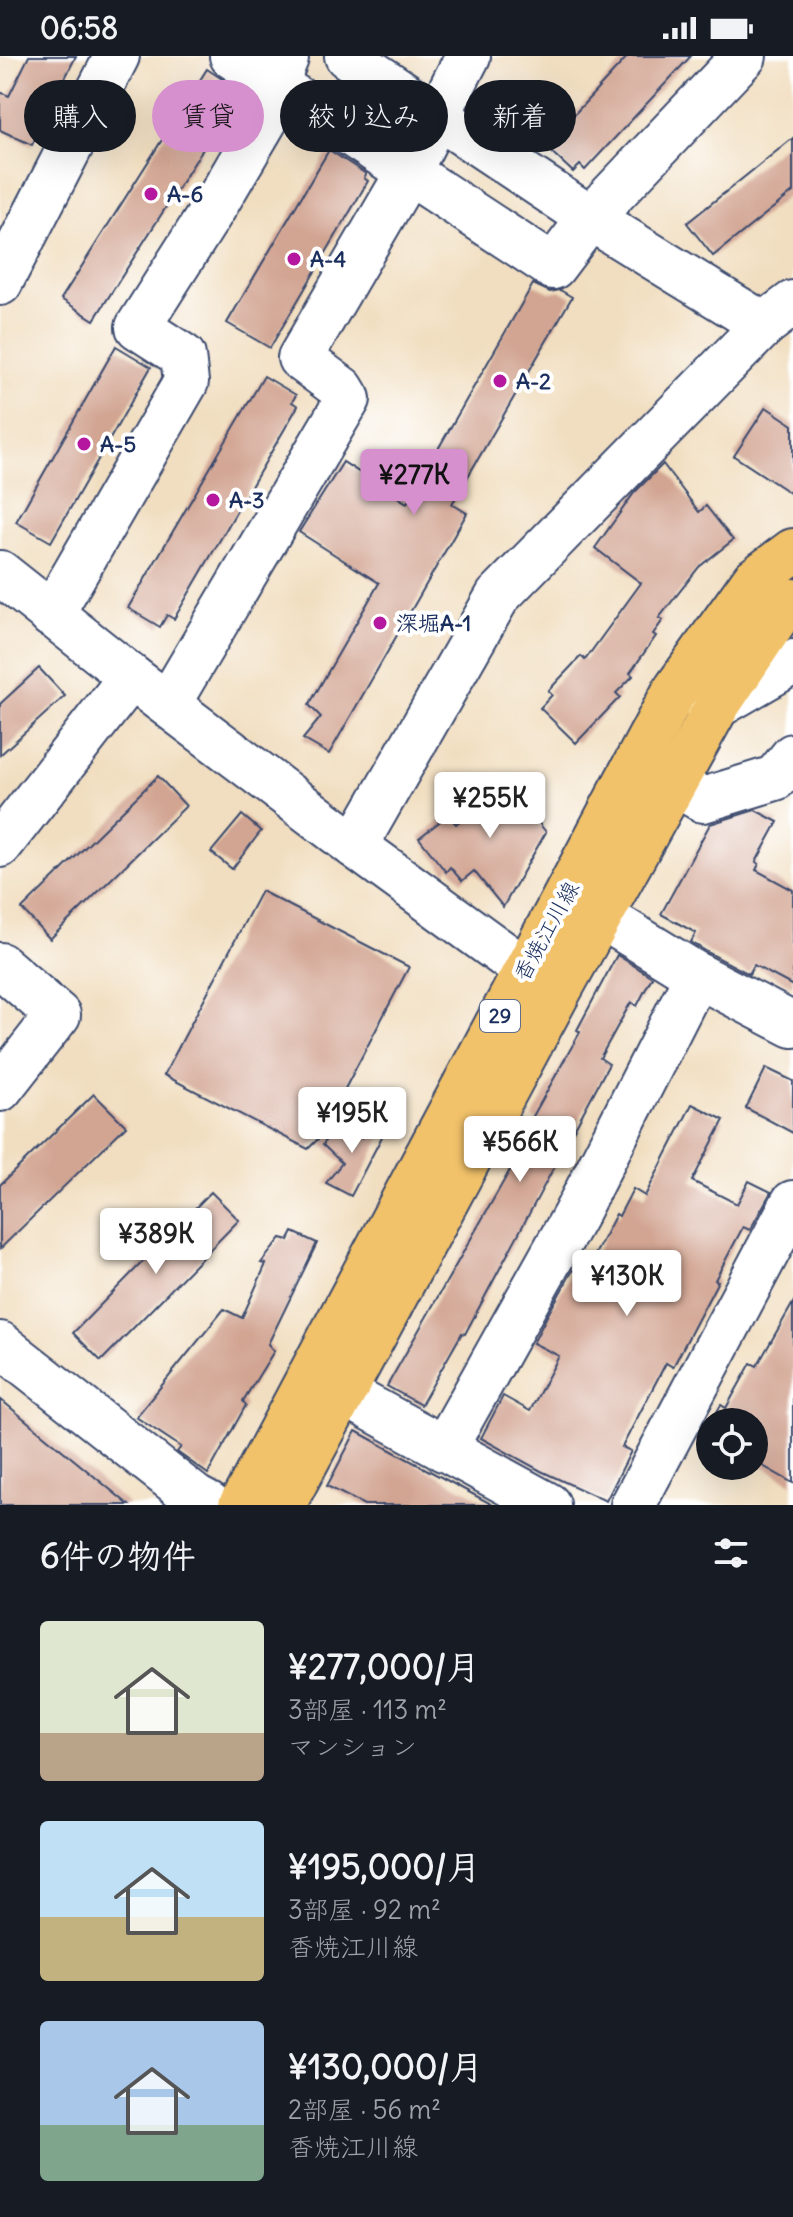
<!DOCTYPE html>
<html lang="ja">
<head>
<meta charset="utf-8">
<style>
  :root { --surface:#171b24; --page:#242831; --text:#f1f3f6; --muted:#9ea1a6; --accent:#d690ce }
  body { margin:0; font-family:Delius,"Klee One",sans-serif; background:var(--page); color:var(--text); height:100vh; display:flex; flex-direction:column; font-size:30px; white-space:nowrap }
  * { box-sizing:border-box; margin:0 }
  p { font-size:26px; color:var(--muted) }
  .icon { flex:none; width:44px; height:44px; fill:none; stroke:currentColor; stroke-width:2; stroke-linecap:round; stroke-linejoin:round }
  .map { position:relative; height:1449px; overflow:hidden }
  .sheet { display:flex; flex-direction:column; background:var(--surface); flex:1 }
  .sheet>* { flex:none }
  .top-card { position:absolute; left:24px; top:24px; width:746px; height:72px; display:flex; gap:16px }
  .controls { position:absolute; left:696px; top:1352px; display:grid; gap:16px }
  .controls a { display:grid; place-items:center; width:72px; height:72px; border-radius:50%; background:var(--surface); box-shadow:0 8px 32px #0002; font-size:40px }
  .price { position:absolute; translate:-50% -68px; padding:0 18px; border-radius:8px; background:#fff; color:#222; font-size:26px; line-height:52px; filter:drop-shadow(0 2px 4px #0008) }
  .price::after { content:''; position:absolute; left:50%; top:48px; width:24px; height:18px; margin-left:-12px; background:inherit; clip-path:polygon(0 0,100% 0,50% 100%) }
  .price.active { background:var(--accent); color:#111 }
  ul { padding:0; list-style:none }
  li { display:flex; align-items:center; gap:24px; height:200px; padding:0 40px }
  li span { display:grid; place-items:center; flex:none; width:224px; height:160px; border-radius:8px; color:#555 }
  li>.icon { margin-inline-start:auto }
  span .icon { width:96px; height:96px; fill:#fffc; stroke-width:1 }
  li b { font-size:34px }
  h2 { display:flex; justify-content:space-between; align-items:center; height:96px; padding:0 40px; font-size:34px }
  .chip { padding:0 28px; border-radius:36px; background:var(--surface); box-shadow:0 8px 32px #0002; font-size:28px; line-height:72px }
  .chip.active { background:var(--accent); color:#111 }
  .status { display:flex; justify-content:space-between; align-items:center; height:56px; padding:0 40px; background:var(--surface); direction:ltr }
  .status svg { height:22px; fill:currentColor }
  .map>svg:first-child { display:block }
  .building { fill:#d2a492 }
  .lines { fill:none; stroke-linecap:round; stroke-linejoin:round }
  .minor-casing { stroke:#3b496d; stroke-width:48 }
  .major-casing { stroke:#3b496d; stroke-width:48 }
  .minor { stroke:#fff; stroke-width:44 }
  .major { stroke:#f2c26a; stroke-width:44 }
  .poi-dot { fill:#b5179e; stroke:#fff; stroke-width:3 }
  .labels { text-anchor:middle; stroke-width:8; stroke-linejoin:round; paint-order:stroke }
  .shield { fill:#fff; stroke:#5f6d8e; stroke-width:2 }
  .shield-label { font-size:20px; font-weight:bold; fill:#1b2f5e }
  .poi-label { font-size:22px; font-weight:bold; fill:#1b2f5e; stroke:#fff; text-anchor:start }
  .street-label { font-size:22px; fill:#1b2f5e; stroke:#fff }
</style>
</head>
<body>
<div class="status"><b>06:58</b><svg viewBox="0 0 49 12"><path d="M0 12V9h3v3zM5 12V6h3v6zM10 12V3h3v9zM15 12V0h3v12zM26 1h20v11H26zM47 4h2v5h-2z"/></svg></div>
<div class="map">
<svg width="793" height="1449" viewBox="0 0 793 1449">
  <rect width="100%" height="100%" fill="#fff"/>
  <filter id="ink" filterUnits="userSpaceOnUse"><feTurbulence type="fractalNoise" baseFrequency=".0125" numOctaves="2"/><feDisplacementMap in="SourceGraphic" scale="16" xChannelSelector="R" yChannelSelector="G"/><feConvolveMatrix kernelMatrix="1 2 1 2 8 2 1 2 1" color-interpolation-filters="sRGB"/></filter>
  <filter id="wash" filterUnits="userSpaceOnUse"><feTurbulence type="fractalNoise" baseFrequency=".006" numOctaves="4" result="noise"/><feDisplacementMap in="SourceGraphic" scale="32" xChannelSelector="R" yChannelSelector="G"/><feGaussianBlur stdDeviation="1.8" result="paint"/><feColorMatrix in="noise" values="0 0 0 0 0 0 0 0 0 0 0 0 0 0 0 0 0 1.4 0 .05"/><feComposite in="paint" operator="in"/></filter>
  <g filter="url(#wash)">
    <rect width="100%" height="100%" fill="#f1dec0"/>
    <g id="blocks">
      <!-- building -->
      <g class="building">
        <path d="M29,0H76L32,89L0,74V36L9,40Z"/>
        <path d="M628,0H691L585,114L580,109L573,116L545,90Z"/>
        <path d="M207,13L240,35L94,264L61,243Z"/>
        <path d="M793,82V136L713,200L687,167Z"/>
        <path d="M329,94L366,118L364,122L368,125L270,292L227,267Z"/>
        <path d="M533,228L550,236L560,234L572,241L452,448L467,457L329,698L303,683L321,661L309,649L379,527L299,476L343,406L407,447Z"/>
        <path d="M116,290L151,311L51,486L16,466Z"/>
        <path d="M264,320L296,339L292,346L298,350L174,563L167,559L160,571L128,552Z"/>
        <path d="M766,351L793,369V439L734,400Z"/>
        <path d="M663,408L699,456L706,450L733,484L699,511L659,562L663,564L653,578L656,580L630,617L633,620L616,637L620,641L576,687L540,652L552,639L548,635L581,600L585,604L641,527L595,492L634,437Z"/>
        <path d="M39,612L65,640L0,699V648Z"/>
        <path d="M158,720L186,750L50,883L22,853Z"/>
        <path d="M516,720L535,744L526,751L546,776L503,851L474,815L462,825L450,811L446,816L419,782L448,759L456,768Z"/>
        <path d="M755,754L778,766L756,806L759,808L756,814L793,834V930L754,909L749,918L709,897L691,886L696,877L661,858L710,768Z"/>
        <path d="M242,759L261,775L232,813L211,796Z"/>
        <path d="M261,835L409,911L328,1065L333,1068L308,1093L164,1019Z"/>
        <path d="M617,899L652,921L637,950L631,946L600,1002L609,1008L465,1278L462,1277L421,1349L387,1330L538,1065L532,1062L580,976L577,974Z"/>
        <path d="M766,1012L793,1025V1077L746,1052Z"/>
        <path d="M94,1038L126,1070L0,1193V1129Z"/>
        <path d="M692,1048L724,1064L692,1125L737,1148L749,1125L771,1136L750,1174L743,1171L715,1224L718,1225L673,1311L666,1307L622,1391L631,1395L606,1445L541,1415L481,1382L503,1340L530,1355L559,1300L533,1287L547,1260L573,1214L584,1220L616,1158L619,1160L633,1133L645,1140Z"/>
        <path d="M376,1066L386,1073L351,1140L326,1127L342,1107L323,1089L334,1068L362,1082Z"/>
        <path d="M211,1136L239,1164L101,1305L73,1277Z"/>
        <path d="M293,1176L317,1187L268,1288L274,1295L243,1345L246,1349L208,1418L177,1396L181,1391L136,1361L224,1253L242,1262L266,1208L261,1207L281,1182L289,1184Z"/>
        <path d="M793,1247V1427L754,1405V1366H711L721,1349L726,1352L751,1307L757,1310Z"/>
        <path d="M0,1343L129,1449H0Z"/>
        <path d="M356,1375L385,1391L493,1449H364L327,1430Z"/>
      </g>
    </g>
  </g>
  <g filter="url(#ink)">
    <use href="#blocks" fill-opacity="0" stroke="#3b496d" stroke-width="2"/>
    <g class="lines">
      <!-- minor casing -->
      <g class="minor-casing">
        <g id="minor">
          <path d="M232,0L553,211L590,162L744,0"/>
          <path d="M347,0L590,162L764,269"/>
          <path d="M0,227L117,0"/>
          <path d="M0,517L131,621L355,790L525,914L558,932"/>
          <path d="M51,559L186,326L183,300L138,271L213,153L274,49L276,27L286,2"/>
          <path d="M706,647L717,650L793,606"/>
          <path d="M168,648L348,343L342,333L300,302L409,115L468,0"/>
          <path d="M674,727L703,744L775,722L793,700"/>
          <path d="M0,789L131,621"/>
          <path d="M355,790L498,540L764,269L793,247"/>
          <path d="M570,841L697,919L793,969"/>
          <path d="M0,909L58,959L0,1033"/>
          <path d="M0,1288L196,1442L209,1449"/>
          <path d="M312,1320L548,1449"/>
          <path d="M444,1393L575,1159L697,919"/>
          <path d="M633,1449L793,1147"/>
        </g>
      </g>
      <!-- major casing -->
      <g class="major-casing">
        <g id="major">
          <path d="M241,1449L674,636L754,524L793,495"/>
          <path d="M283,1449L560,933L717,650L782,553L793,545"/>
        </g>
      </g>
      <!-- minor -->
      <use href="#minor" class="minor"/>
      <!-- major -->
      <use href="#major" class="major"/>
    </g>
  </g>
  <!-- markers -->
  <g class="poi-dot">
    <circle cx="151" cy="138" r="8"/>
    <circle cx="294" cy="203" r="8"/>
    <circle cx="500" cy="325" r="8"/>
    <circle cx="84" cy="388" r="8"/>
    <circle cx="213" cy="444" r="8"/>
    <circle cx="380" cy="567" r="8"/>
  </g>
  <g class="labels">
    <!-- shield labels -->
    <rect class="shield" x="480" y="944" width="40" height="32" rx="6"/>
    <g class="shield-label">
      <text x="500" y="967">29</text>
    </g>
    <!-- poi labels -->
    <g class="poi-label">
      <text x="167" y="146">A-6</text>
      <text x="310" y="211">A-4</text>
      <text x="516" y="333">A-2</text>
      <text x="100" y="396">A-5</text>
      <text x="229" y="452">A-3</text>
      <text x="396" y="575">深堀A-1</text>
    </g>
    <!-- street labels -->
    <g class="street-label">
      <text transform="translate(546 875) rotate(-61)" y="8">香焼江川線</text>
    </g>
  </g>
</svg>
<div class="controls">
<a><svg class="icon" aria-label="locate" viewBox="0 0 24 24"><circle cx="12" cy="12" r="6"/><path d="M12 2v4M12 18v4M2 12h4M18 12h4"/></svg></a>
</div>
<b class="price active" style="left:414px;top:461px">¥277K</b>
<b class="price" style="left:490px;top:784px">¥255K</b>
<b class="price" style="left:352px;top:1099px">¥195K</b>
<b class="price" style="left:520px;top:1128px">¥566K</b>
<b class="price" style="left:156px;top:1220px">¥389K</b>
<b class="price" style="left:627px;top:1262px">¥130K</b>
<div class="top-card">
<a class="chip">購入</a>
<a class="chip active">賃貸</a>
<a class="chip">絞り込み</a>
<a class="chip">新着</a>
</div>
</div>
<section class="sheet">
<h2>6件の物件<svg class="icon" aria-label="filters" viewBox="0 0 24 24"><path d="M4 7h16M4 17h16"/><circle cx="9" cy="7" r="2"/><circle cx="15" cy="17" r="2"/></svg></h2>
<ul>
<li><span style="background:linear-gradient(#dfe7d0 70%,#b9a48a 0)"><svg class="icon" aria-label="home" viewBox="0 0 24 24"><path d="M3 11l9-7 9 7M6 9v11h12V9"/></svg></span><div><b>¥277,000/月</b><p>3部屋 · 113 m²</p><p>マンション</p></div></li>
<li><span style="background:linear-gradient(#bfe0f5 60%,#c2b280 0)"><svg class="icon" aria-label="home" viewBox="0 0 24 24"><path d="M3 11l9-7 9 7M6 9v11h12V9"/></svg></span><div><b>¥195,000/月</b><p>3部屋 · 92 m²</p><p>香焼江川線</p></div></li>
<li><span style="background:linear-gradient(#a9c7e8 65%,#7fa58c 0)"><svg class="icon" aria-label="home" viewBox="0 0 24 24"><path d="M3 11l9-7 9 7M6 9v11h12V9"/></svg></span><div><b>¥130,000/月</b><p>2部屋 · 56 m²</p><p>香焼江川線</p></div></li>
</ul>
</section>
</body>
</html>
